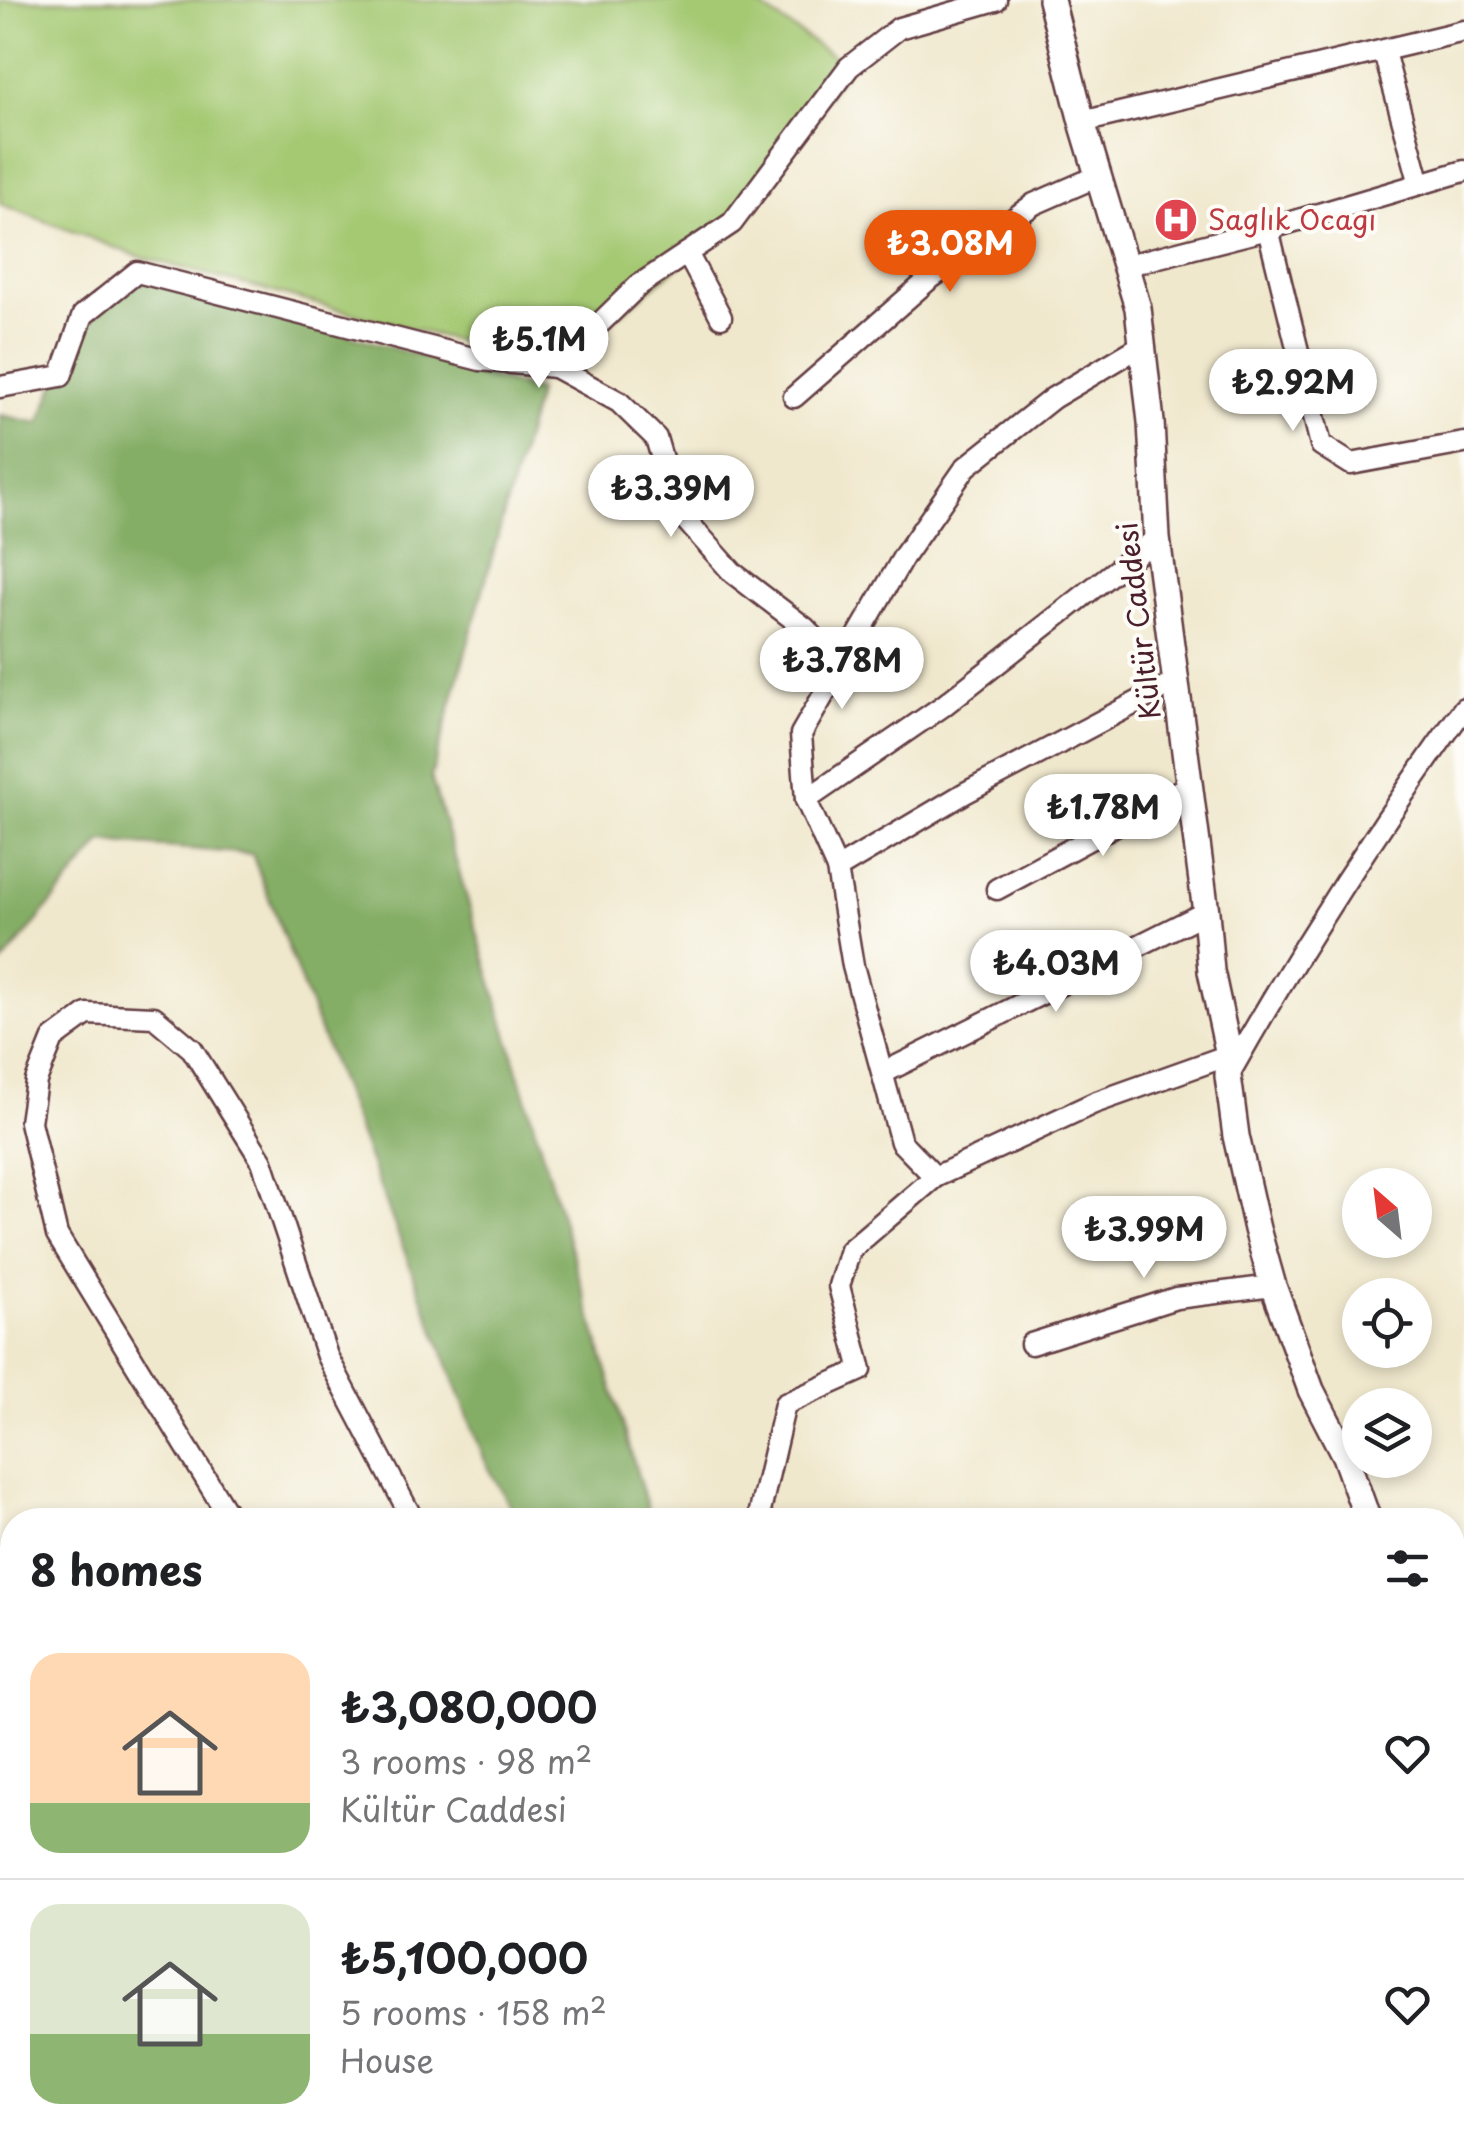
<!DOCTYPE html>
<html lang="en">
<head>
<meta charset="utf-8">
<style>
  :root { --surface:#fff; --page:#f2f2f2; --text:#202124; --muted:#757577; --line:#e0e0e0; --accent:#ea580c }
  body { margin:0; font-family:"Playpen Sans",sans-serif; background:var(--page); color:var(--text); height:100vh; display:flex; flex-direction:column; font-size:38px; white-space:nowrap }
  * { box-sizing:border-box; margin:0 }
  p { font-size:32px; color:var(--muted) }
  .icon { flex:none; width:55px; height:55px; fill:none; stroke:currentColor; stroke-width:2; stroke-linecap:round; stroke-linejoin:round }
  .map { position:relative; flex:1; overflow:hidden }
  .sheet { position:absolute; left:0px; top:1508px; width:1465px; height:642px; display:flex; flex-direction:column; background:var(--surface); border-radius:40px 40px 0 0; box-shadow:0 5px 15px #0003 }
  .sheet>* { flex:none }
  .needle { width:65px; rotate:332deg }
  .fabs { position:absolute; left:1342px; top:1168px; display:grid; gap:20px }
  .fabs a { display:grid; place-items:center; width:90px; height:90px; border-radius:50%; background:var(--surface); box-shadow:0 5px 15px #0003; font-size:50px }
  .price { position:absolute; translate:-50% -85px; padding:0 22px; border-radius:35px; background:#fff; color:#222; font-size:32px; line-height:65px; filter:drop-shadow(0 2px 5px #0008) }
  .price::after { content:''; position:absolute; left:50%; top:60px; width:30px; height:22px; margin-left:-15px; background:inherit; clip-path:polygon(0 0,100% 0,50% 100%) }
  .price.selected { background:var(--accent); color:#fff }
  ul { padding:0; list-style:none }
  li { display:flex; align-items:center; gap:30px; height:250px; padding:0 30px }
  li+li { border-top:2px solid var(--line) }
  li span { display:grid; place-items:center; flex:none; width:280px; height:200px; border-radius:30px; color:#555 }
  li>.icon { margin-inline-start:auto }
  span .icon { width:120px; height:120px; fill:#fffc; stroke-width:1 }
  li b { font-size:42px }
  h2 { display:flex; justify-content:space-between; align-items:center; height:120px; padding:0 30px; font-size:42px }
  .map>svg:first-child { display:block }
  .green { fill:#a5c973; stroke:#78744f; stroke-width:2.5 }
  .forest { fill:#84ad65; stroke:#676648; stroke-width:2.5 }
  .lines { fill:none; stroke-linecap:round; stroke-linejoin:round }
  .minor-casing { stroke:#633d43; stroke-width:25 }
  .tertiary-casing { stroke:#633d43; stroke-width:30 }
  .minor { stroke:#fff; stroke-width:20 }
  .tertiary { stroke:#fff; stroke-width:25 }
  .labels { text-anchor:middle; stroke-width:8; stroke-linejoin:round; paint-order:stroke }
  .health-label { font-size:28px; fill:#be3a42; stroke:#fdfcf7; text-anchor:start }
  .street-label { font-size:28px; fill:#4a1f2b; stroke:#fdfcf7 }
</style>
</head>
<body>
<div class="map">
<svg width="1464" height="2148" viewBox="0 0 1464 2148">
  <rect width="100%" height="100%" fill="#fdfcf7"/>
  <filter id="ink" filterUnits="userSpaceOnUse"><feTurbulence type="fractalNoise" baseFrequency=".01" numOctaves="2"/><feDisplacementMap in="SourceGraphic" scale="20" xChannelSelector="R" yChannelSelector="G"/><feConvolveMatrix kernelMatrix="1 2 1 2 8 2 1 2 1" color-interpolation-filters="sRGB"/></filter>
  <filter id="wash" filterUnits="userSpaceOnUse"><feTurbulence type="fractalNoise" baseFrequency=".0048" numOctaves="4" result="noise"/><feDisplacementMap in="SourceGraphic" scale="40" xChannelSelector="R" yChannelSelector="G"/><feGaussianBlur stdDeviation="2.25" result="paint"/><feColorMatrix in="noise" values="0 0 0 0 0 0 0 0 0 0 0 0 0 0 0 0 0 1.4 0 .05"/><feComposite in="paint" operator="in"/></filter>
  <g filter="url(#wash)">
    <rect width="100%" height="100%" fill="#f0e8cd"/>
    <!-- green -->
    <path class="green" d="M0,0H751L849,67L732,223L555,367L137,256L0,204Z"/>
    <!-- forest -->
    <path class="forest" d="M137,272L538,391L431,777L651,1520H518L485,1461L252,854L102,842L0,966V415L39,423L74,339Z"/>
  </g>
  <g filter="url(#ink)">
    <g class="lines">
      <!-- minor casing -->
      <g class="minor-casing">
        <g id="minor">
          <path d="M1384,52L1420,184"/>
          <path d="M1082,122L1464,31"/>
          <path d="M1268,229L1321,445L1351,464L1464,443"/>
          <path d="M687,253L721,317"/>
          <path d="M1124,266L1268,229L1464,171"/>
          <path d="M555,367L619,402L656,438L677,510L733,573L805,628L841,665"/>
          <path d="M0,387L61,376L83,315L137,272L480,360L555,367L639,285L732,223L849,67L899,28L996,0"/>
          <path d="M794,397L927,281L1034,204L1098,176"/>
          <path d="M806,800L943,706L1157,538"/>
          <path d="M837,869L965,793L1177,681"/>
          <path d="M997,889L1188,786"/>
          <path d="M883,1073L1206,912"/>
          <path d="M1229,1074C1300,948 1379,826 1464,708"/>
          <path d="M935,1177L901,1142L853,966L837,869L806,800L801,734L904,556L966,467L1053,398L1144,344"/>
          <path d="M1031,1344L1176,1298L1273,1286"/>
          <path d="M231,1520L57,1235L30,1122L36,1081L53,1039L87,1014L154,1017L192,1049L262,1161L327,1356L413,1520"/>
          <path d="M758,1520L785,1404L861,1370L839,1286L850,1250L935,1177L1094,1103L1229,1055"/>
          <path d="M690,2138L697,2148"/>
          <path d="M1033,2138L1057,2148"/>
          <path d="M728,2148L730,2138"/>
        </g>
      </g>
      <!-- tertiary casing -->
      <g class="tertiary-casing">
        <g id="tertiary">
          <path d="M1051,0L1082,122L1138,308L1151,422L1157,538L1206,912L1211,971L1229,1055L1228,1076L1236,1136L1257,1229L1273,1286L1311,1390L1345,1456L1368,1520"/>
          <path d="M1452,2071L1464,1922"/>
          <path d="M1440,2148L1442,2138"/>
        </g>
      </g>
      <!-- minor -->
      <use href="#minor" class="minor"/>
      <!-- tertiary -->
      <use href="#tertiary" class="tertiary"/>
    </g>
  </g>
  <!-- icons -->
  <defs>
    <g id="hospital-disc" transform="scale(2.25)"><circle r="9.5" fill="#e0444e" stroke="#fdfcf7"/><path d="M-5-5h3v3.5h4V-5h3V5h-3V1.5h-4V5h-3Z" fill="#fff"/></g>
  </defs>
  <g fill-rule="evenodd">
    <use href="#hospital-disc" x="1176" y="220"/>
  </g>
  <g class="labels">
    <!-- health labels -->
    <g class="health-label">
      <text x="1208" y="230">Saglık Ocagı</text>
    </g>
    <!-- street labels -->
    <g class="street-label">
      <text transform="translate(1139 621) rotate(-97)" y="10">Kültür Caddesi</text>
    </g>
  </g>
</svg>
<div class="fabs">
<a><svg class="needle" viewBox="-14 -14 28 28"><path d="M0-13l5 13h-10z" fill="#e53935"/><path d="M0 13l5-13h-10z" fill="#757577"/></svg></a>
<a><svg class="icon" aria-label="locate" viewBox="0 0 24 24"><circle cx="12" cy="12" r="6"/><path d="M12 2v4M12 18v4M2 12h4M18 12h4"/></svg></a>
<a><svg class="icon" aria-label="layers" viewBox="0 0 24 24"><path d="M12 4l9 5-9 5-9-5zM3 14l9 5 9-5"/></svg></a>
</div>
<b class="price selected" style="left:950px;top:295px">₺3.08M</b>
<b class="price" style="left:539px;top:391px">₺5.1M</b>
<b class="price" style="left:1293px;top:434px">₺2.92M</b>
<b class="price" style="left:671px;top:540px">₺3.39M</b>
<b class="price" style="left:842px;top:712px">₺3.78M</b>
<b class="price" style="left:1103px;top:859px">₺1.78M</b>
<b class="price" style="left:1056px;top:1015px">₺4.03M</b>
<b class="price" style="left:1144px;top:1281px">₺3.99M</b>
<section class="sheet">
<h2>8 homes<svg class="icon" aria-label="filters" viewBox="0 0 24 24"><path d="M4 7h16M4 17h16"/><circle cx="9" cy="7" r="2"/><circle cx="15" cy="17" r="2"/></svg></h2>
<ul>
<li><span style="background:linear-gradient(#ffd9b3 75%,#8fb573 0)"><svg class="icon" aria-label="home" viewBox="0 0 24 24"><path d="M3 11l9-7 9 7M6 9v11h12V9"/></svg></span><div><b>₺3,080,000</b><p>3 rooms · 98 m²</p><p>Kültür Caddesi</p></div><svg class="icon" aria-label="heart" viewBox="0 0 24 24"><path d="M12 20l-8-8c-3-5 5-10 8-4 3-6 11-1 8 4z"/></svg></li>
<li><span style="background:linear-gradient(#dfe7d0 65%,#8fb573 0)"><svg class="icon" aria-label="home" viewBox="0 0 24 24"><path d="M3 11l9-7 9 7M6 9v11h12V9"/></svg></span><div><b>₺5,100,000</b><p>5 rooms · 158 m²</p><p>House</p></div><svg class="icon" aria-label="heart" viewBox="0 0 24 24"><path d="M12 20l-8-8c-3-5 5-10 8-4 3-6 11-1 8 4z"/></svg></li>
</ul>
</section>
</div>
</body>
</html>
